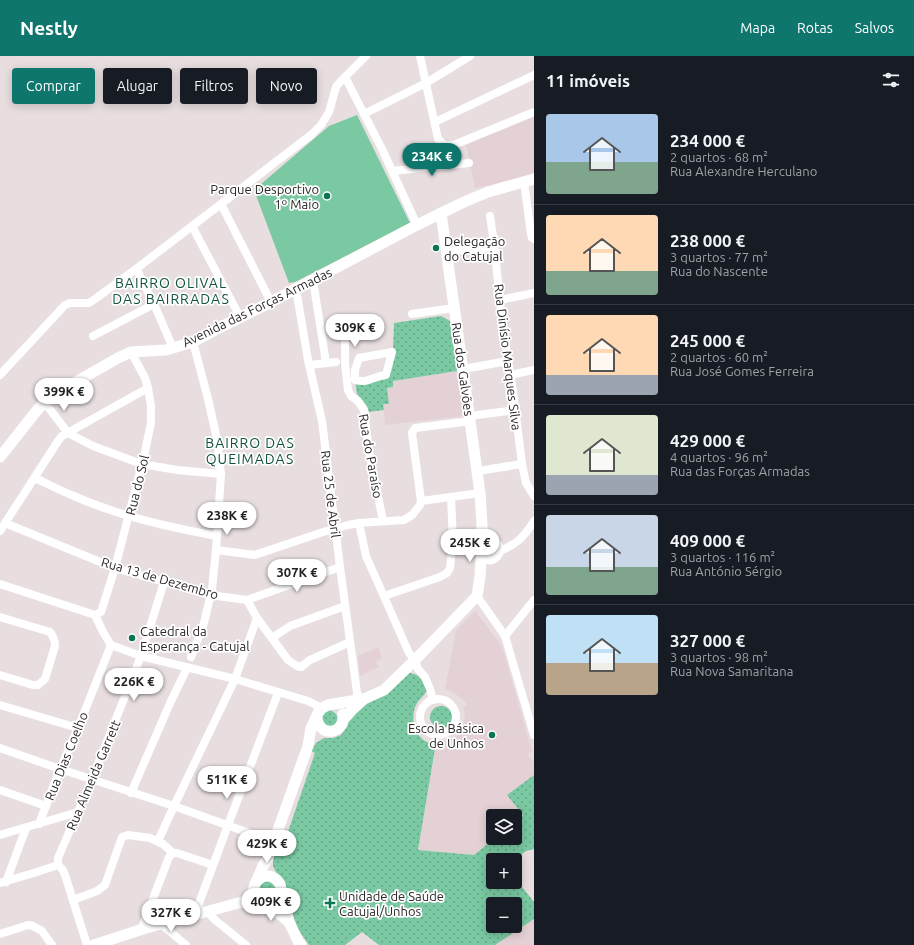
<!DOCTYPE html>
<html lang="pt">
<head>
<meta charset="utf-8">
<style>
  :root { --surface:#171b24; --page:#20242c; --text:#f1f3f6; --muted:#9ea1a6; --line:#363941; --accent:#0f766e }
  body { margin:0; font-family:Ubuntu,sans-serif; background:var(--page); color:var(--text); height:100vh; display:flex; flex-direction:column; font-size:15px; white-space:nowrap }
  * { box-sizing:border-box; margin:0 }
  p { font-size:13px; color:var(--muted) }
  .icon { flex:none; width:22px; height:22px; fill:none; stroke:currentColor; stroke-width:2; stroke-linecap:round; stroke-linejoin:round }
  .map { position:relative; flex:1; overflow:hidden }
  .drawer { display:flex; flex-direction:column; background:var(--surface); width:380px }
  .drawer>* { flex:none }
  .hud { position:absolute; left:12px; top:12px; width:380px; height:36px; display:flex; gap:8px }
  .tools { position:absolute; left:486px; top:753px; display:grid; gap:8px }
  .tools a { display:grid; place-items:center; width:36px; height:36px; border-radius:4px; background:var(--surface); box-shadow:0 2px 10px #0003; font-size:20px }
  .price { position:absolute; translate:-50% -34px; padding:0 9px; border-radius:14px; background:#fff; color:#222; font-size:13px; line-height:26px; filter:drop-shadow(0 1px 2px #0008) }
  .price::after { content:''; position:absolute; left:50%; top:24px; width:12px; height:9px; margin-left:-6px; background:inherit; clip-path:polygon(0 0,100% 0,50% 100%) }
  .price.active { background:var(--accent); color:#fff }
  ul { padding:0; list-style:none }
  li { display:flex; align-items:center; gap:12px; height:100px; padding:0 12px }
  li+li { border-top:1px solid var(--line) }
  li span { display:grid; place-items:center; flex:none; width:112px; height:80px; border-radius:4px; color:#555 }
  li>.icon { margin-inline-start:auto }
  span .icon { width:48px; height:48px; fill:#fffc; stroke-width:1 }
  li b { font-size:17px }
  h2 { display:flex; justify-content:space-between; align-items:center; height:48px; padding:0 12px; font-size:17px }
  .tag { padding:0 14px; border-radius:4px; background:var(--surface); box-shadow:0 2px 10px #0003; font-size:14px; line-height:36px }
  .tag.active { background:var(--accent); color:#fff }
  header { display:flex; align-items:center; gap:24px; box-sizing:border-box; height:56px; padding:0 20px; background:var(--accent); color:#fff }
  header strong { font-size:19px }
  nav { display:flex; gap:22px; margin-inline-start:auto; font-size:14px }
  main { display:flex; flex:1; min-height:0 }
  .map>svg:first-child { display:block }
  .built { fill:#e4d1d5 }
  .grass { fill:url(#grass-dots); fill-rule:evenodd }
  .pitch { fill:#7ac9a2 }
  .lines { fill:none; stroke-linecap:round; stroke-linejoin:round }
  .street { stroke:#fff; stroke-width:8 }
  .secondary { stroke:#fff; stroke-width:11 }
  .poi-dot { fill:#087650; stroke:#fff; stroke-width:1.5 }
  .labels { text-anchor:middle; stroke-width:3.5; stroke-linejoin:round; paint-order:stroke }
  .poi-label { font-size:13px; fill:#2b2728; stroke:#fff; text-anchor:start }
  .street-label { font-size:13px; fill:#2b2728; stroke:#fff }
  .neighbourhood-label { font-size:14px; letter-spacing:1px; fill:#0f5439; stroke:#fff }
</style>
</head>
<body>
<header>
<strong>Nestly</strong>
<nav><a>Mapa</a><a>Rotas</a><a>Salvos</a></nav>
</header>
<main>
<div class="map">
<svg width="534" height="889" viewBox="0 0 534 889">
  <defs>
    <pattern id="grass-dots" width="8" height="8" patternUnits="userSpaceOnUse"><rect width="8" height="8" fill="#7ac9a2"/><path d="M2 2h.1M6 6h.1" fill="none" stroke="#64a384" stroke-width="1.8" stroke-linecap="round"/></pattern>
  </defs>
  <rect width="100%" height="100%" fill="#e8dee0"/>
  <!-- built -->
  <g class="built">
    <path d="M534,61V117L491,129L475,132L466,89Z"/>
    <path d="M457,315L464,360L385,369L383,348L387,331L392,325Z"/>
    <path d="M475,555L502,590L532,695L528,699L534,706V719L508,739L523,759L515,766V760H493V782H495L474,799L418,794L437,685H447L456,681L464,667L465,658L463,651L466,649V647L456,638L452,636L445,633L456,574Z"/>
    <path d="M378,591L382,602L376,606L379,611L360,620L358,600Z"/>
    <path d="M534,863V889H495Z"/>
  </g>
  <!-- grass -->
  <g class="grass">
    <path d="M441,260L450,265L457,315L393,325V331L387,332L389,348H383L384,354L369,356L367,350L357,338L355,324L382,319L393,296L394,267Z"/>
    <path d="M410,617C422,619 422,625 427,635C424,639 420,643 417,647C410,659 413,680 427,686C430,687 433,687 436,687L418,794L474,799L495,782H515V766L523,759L507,739L534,719V793L526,795L515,804H493V826H515V822L534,846V863L495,889H379L362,876L345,889H309L298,873L287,842L284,826L276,816L273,810V804L274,797L280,799L315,697L311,695L316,687L324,682H333L341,679L347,671L350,660L405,619ZM493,848H515V870H493Z"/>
    <circle cx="441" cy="661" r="11"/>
    <path d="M330,654C340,658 339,665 332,671L324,669L321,659L323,657Z"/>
    <path d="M269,825C277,831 278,835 271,843H262L257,832L260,827Z"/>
  </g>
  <!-- pitch -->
  <path class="pitch" d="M357,59L410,167L295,226L289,227L254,134L329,70Z"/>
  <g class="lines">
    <!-- street -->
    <g class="street">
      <path d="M420,0L438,83C445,91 447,90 456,88L534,56"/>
      <path d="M345,21L382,93L417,169"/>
      <path d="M364,58L426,27L470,0"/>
      <path d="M435,66L534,19"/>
      <path d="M393,115L469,107"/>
      <path d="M524,126L531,178L532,182L534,183"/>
      <path d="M221,148L271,246"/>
      <path d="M490,160L494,187L501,256L508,305L513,335L522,408L526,427L534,440"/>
      <path d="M192,170L240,261"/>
      <path d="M454,195L494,191"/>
      <path d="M136,213L139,218L154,248L173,292"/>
      <path d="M313,224L326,307"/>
      <path d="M296,233L308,304L322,365L340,511L358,644"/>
      <path d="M500,244L534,237"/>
      <path d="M412,258L454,252"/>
      <path d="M345,268V307L348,334L351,340L358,345L364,354L369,396L383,465"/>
      <path d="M93,280L154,248"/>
      <path d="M392,296L386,319C373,320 369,328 355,324V314L359,302Z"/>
      <path d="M309,309L336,306"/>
      <path d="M463,313L508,305"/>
      <path d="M0,319L65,249L70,247H89L95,243L136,213L311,79L321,69L329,56L336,31L340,26L366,0"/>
      <path d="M510,319L534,314"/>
      <path d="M45,347L68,377L93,390L136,406L142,408L177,414L221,418"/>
      <path d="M470,360L515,354"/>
      <path d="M478,415L522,408"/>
      <path d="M35,422C48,428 61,435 74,440C119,460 168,471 217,480"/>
      <path d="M421,445L412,377L415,372L471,365"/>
      <path d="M5,467L115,512L210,539L247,544L340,511"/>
      <path d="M359,467L366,500L378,527L409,597L415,604L418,613L425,621L430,633L433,644"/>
      <path d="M0,475L58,385L62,380L148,332"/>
      <path d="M216,494L255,499L323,476L348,469L359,467L404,464L412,459L420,449L421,445L480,437"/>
      <path d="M499,495C516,489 524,481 534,465"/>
      <path d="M0,528L95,559L103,576L111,589L141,600L235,623L308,645L322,652"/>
      <path d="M384,540L440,521L447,517L450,512L453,485L451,441"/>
      <path d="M477,540L505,580L534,679"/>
      <path d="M247,544L257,562L288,604L297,610L301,611L310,604L350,586"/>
      <path d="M95,559L101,556L115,512L144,400L151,367V350L148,332L145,322L131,296"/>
      <path d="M0,561L50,576C53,580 55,584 55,590L45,623L38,629H33L0,619"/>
      <path d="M505,580L534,544"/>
      <path d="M272,582L290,570L345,550"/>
      <path d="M191,601L204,567L212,533L216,494L221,418L217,383L208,343L193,286"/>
      <circle cx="438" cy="661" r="18"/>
      <path d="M0,649L78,672"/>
      <path d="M0,692L60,713L171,749L260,781L268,782H275"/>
      <path d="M0,734L46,750"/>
      <path d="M131,737L171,645L187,612"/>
      <path d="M39,768L60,713L78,672L111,589"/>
      <path d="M0,779L78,756"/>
      <path d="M158,785L174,750L235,623L257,562"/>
      <path d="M6,826L26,772"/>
      <path d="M0,827L37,816L58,809"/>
      <path d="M73,844L97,835L105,829L122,781L128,779L150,782L163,788L173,797"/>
      <path d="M207,855L214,863L246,889"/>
      <path d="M195,858L228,769L278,637"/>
      <path d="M161,868L186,889"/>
      <path d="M141,874L169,801L173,797H177L213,809"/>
      <path d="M0,878L28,869L33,870L42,875L52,889"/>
      <path d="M87,889L66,822L63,814L58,809V802L92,723L141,600L164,526"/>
    </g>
    <!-- secondary -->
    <g class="secondary">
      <path d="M0,401L38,353L53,339L118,302L131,296L166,294L193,286L221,271L271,246L417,169L464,146L488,136L534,123"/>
      <path d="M482,496C484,502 489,505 495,501L499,495C498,486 488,483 482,491"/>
      <path d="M317,661C318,682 346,679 343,658"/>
      <path d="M343,664L352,654L364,643L384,634L415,604L477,540L480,520L482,491V469L480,437L441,157"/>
      <path d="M257,824L263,810L268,802L308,690L311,672L318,657L322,652L328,649L363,643"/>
      <path d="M281,834C280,840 277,846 270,847C266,848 262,847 259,845C243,832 266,807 280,828L289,866L299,887L301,889"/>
      <path d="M268,848L289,866"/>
      <path d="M94,889L146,872L242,846L262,847"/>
    </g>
  </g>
  <!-- markers -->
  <g class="poi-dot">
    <circle cx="327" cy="140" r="4"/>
    <circle cx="436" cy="192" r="4"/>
    <circle cx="132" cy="582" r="4"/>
    <circle cx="492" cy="679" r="4"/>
    <path d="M328 841h4v4h4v4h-4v4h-4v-4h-4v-4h4z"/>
  </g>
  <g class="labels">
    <!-- poi labels -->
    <g class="poi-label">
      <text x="319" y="138" text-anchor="end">Parque Desportivo<tspan x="319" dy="15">1º Maio</tspan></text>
      <text x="444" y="190">Delegação<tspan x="444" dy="15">do Catujal</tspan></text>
      <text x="140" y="580">Catedral da<tspan x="140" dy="15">Esperança - Catujal</tspan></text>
      <text x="484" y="677" text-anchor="end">Escola Básica<tspan x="484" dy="15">de Unhos</tspan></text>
      <text x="339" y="845">Unidade de Saúde<tspan x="339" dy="15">Catujal/Unhos</tspan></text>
    </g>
    <!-- street labels -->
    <g class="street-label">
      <text transform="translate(257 251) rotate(-26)" y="5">Avenida das Forças Armadas</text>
      <text transform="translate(508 301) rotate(83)" y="5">Rua Dinísio Marques Silva</text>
      <text transform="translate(463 313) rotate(82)" y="5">Rua dos Galvões</text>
      <text transform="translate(371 400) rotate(80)" y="5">Rua do Paraíso</text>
      <text transform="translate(137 429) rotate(-76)" y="5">Rua do Sol</text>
      <text transform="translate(331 438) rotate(83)" y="5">Rua 25 de Abril</text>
      <text transform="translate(160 522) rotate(16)" y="5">Rua 13 de Dezembro</text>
      <text transform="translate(66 700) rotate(-68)" y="5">Rua Dias Coelho</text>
      <text transform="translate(93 719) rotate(-67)" y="5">Rua Almeida Garrett</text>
    </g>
    <!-- neighbourhood labels -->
    <g class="neighbourhood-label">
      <text x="171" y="232">BAIRRO OLIVAL<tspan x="171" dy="16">DAS BAIRRADAS</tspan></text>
      <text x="250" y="392">BAIRRO DAS<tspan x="250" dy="16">QUEIMADAS</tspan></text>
    </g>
  </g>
</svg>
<div class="tools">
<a><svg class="icon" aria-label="layers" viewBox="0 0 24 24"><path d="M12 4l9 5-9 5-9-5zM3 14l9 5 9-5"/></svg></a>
<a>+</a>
<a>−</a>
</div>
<b class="price active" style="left:432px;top:121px">234K €</b>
<b class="price" style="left:355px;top:292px">309K €</b>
<b class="price" style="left:64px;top:356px">399K €</b>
<b class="price" style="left:227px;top:480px">238K €</b>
<b class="price" style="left:470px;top:507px">245K €</b>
<b class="price" style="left:297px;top:537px">307K €</b>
<b class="price" style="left:134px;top:646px">226K €</b>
<b class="price" style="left:227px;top:744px">511K €</b>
<b class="price" style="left:267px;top:808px">429K €</b>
<b class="price" style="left:271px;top:866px">409K €</b>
<b class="price" style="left:171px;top:877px">327K €</b>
<div class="hud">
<a class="tag active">Comprar</a>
<a class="tag">Alugar</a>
<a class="tag">Filtros</a>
<a class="tag">Novo</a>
</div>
</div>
<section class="drawer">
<h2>11 imóveis<svg class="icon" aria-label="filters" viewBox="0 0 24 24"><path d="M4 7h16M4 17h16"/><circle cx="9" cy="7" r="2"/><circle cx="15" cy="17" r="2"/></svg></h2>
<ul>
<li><span style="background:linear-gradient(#a9c7e8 60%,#7fa58c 0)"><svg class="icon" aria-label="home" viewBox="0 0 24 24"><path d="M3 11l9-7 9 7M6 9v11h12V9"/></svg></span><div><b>234 000 €</b><p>2 quartos · 68 m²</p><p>Rua Alexandre Herculano</p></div></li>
<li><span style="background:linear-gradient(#ffd9b3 70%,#7fa58c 0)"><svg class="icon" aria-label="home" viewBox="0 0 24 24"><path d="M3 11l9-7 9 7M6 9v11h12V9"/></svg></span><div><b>238 000 €</b><p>3 quartos · 77 m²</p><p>Rua do Nascente</p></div></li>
<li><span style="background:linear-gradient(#ffd9b3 75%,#9aa5b1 0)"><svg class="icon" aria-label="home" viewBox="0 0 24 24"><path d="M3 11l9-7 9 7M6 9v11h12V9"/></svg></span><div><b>245 000 €</b><p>2 quartos · 60 m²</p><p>Rua José Gomes Ferreira</p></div></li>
<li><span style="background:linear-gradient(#dfe7d0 75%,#9aa5b1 0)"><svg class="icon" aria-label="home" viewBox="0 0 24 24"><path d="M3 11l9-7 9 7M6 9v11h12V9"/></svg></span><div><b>429 000 €</b><p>4 quartos · 96 m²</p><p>Rua das Forças Armadas</p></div></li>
<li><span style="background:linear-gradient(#c9d6e8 65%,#7fa58c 0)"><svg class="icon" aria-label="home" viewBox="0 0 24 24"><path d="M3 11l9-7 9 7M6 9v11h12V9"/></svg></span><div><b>409 000 €</b><p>3 quartos · 116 m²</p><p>Rua António Sérgio</p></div></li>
<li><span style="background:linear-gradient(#bfe0f5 60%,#b9a48a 0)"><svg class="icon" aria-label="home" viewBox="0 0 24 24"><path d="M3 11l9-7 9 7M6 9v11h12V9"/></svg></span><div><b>327 000 €</b><p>3 quartos · 98 m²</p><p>Rua Nova Samaritana</p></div></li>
</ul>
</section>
</main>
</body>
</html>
